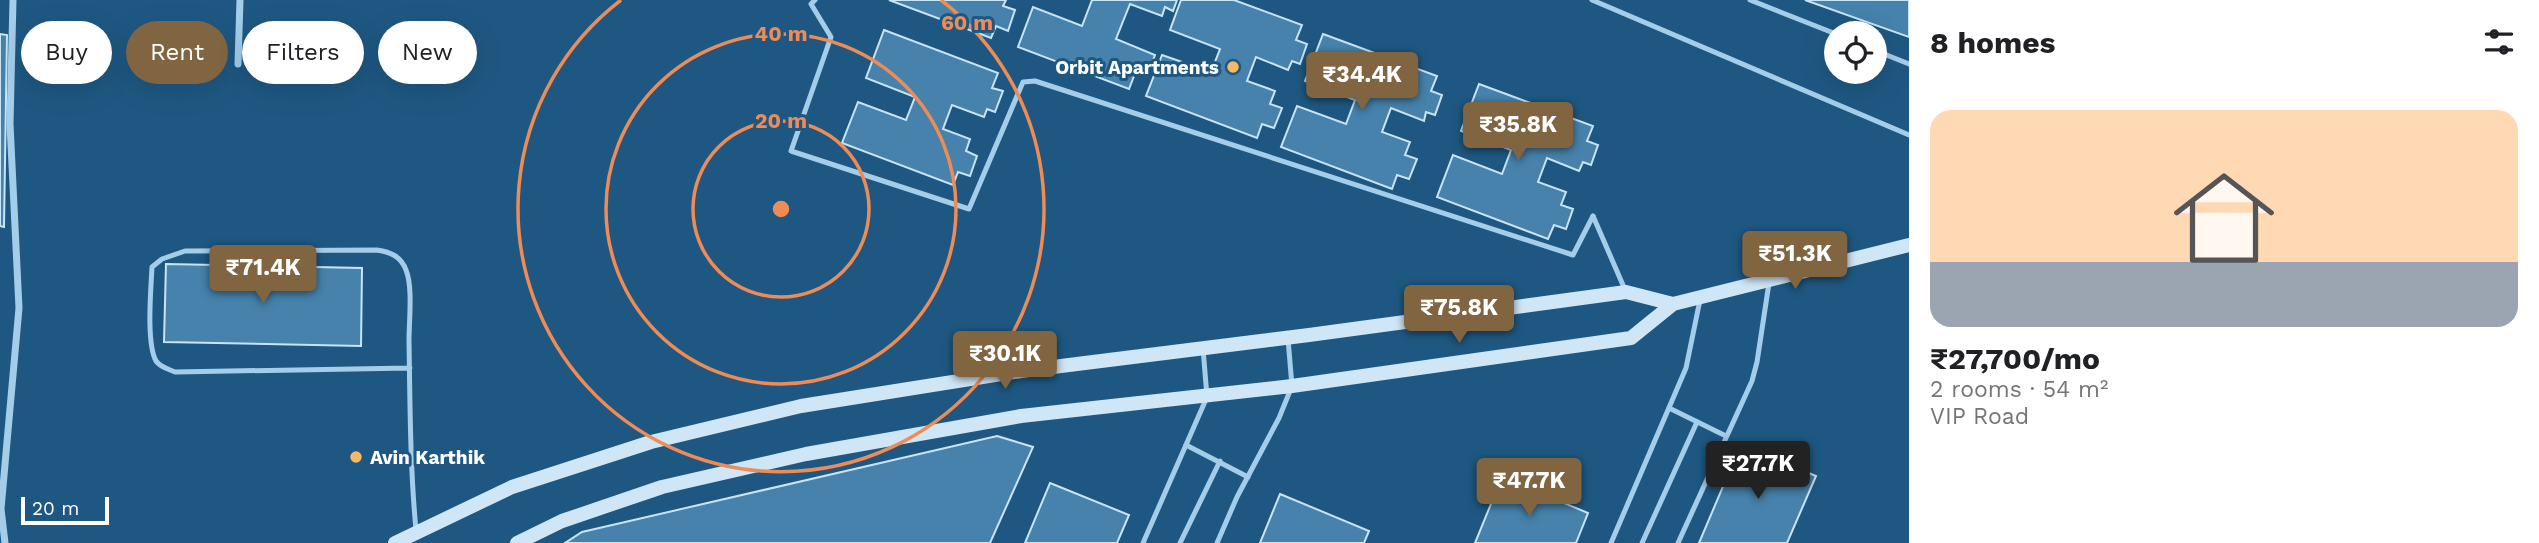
<!DOCTYPE html>
<html lang="en">
<head>
<meta charset="utf-8">
<style>
  :root { --surface:#fff; --page:#f6f6f6; --text:#202124; --muted:#757577; --accent:#816440 }
  body { margin:0; font-family:"Work Sans",sans-serif; background:var(--page); color:var(--text); height:100vh; display:flex; flex-direction:column; font-size:26px; white-space:nowrap }
  * { box-sizing:border-box; margin:0 }
  p { font-size:23px; color:var(--muted) }
  .icon { flex:none; width:38px; height:38px; fill:none; stroke:currentColor; stroke-width:2; stroke-linecap:round; stroke-linejoin:round }
  .map { position:relative; flex:1; overflow:hidden }
  .drawer { display:flex; flex-direction:column; background:var(--surface); width:630px }
  .drawer>* { flex:none }
  .guide { position:absolute; left:21px; top:21px; width:665px; height:63px; display:flex; gap:14px }
  .controls { position:absolute; left:1824px; top:21px; display:grid; gap:14px }
  .controls a { display:grid; place-items:center; width:63px; height:63px; border-radius:50%; background:var(--surface); box-shadow:0 7px 28px #0002; font-size:35px }
  .scale { position:absolute; left:21px; bottom:18px; width:88px; box-sizing:border-box; padding-left:7px; border:4px solid #fff; border-top:0; font-size:19px; line-height:24px; white-space:nowrap; color:#fff; -webkit-text-stroke:5px #1e5882; paint-order:stroke }
  .price { position:absolute; translate:-50% -60px; padding:0 16px; border-radius:7px; background:var(--accent); color:#fff; font-size:23px; line-height:46px; filter:drop-shadow(0 2px 4px #0008) }
  .price::after { content:''; position:absolute; left:50%; top:42px; width:21px; height:16px; margin-left:-10px; background:inherit; clip-path:polygon(0 0,100% 0,50% 100%) }
  .price.selected { background:#222; color:#fff }
  ul { padding:0; list-style:none }
  li { display:grid; align-content:center; gap:14px; height:371px; padding:0 21px }
  li span { display:grid; place-items:center; height:217px; border-radius:21px; color:#555 }
  li>.icon { margin-inline-start:auto }
  span .icon { width:126px; height:126px; fill:#fffc; stroke-width:1 }
  li b { font-size:30px }
  h2 { display:flex; justify-content:space-between; align-items:center; height:84px; padding:0 21px; font-size:30px }
  .chip { padding:0 24px; border-radius:32px; background:var(--surface); box-shadow:0 7px 28px #0002; font-size:24px; line-height:63px }
  .chip.selected { background:var(--accent); color:#fff }
  main { display:flex; flex:1; min-height:0 }
  .map>svg:first-child { display:block }
  .building { fill:#4682ab; stroke:#c8e4f7; stroke-width:2 }
  .lines { fill:none; stroke-linecap:round; stroke-linejoin:round }
  .lane { stroke:#a4cde9; stroke-width:5 }
  .street { stroke:#a4cde9; stroke-width:7 }
  .secondary { stroke:#cfe6f7; stroke-width:14 }
  .ring { fill:none; stroke:#ef8b55; stroke-width:3.5 }
  .poi-dot { fill:#f8b763; stroke:#1e5882; stroke-width:2.5 }
  .labels { text-anchor:middle; stroke-width:6; stroke-linejoin:round; paint-order:stroke }
  .poi-label { font-size:19px; font-weight:bold; fill:#fff; stroke:#1e5882; text-anchor:end }
  .centre { fill:#ef8b55; stroke:#1e5882; stroke-width:3.5 }
  .ring-label { font-size:21px; text-anchor:middle; font-weight:bold; fill:#ef8b55; stroke:#1e5882; stroke-width:6; stroke-linejoin:round; paint-order:stroke }
</style>
</head>
<body>
<main>
<div class="map">
<svg width="1909" height="543" viewBox="0 0 1909 543">
  <rect width="100%" height="100%" fill="#1e5882"/>
  <!-- building -->
  <g class="building">
    <path d="M889,0H1006L1003,6L1015,10L1008,31L996,26L991,38Z"/>
    <path d="M1092,0H1177L1173,11L1165,7L1162,16L1130,4L1116,39L1155,55L1148,75L1136,71L1129,89L1018,47L1033,7L1082,26Z"/>
    <path d="M1181,0H1234L1302,25L1296,40L1307,44L1300,64L1292,61L1288,70L1256,57L1247,81L1275,91L1270,104L1282,108L1274,128L1262,124L1257,138L1146,96L1162,55L1211,72L1220,49L1170,30Z"/>
    <path d="M1805,0H1909V37Z"/>
    <path d="M884,30L998,73L992,88L1003,91L995,112L987,109L984,117L952,105L943,129L970,139L966,151L977,156L970,176L958,172L953,185L842,143L858,102L906,120L915,97L866,78Z"/>
    <path d="M0,34L7,35L4,227L0,226Z"/>
    <path d="M1323,34L1437,76L1431,91L1442,95L1435,115L1426,112L1424,121L1391,108L1382,132L1410,142L1405,155L1417,159L1409,179L1397,175L1392,189L1281,147L1297,106L1346,124L1355,100L1305,81Z"/>
    <path d="M1479,84L1593,126L1587,141L1598,145L1591,165L1583,162L1579,171L1547,158L1538,182L1566,192L1561,205L1573,209L1566,229L1554,225L1548,239L1437,197L1453,155L1502,174L1511,150L1461,131Z"/>
    <path d="M166,264L362,268L361,346L164,342Z"/>
    <path d="M997,436L1033,447L990,543H565L582,532Z"/>
    <path d="M1741,444L1816,476L1787,543H1699Z"/>
    <path d="M1502,477L1588,513L1576,543H1475Z"/>
    <path d="M1050,483L1129,515L1117,543H1025Z"/>
    <path d="M1280,494L1369,531L1364,543H1260Z"/>
  </g>
  <g class="lines">
    <!-- lane -->
    <g class="lane">
      <path d="M815,0L811,4L831,37L791,151L969,209L1023,82L1035,81L1573,255L1593,216"/>
      <path d="M1592,0L1909,135"/>
      <path d="M1750,0L1836,34"/>
      <path d="M1874,50L1909,64"/>
      <path d="M1593,216L1626,292"/>
      <path d="M410,368L175,372C168,369 160,367 156,361C146,343 151,288 152,267L162,259L185,251L377,250C390,252 401,256 406,270C413,287 409,321 409,340C410,403 410,467 416,530"/>
      <path d="M1669,408L1726,436"/>
      <path d="M1186,445L1248,477"/>
      <path d="M1143,543L1207,397L1203,348"/>
      <path d="M1180,543L1220,461"/>
      <path d="M1217,543L1237,497L1279,418L1292,386L1288,339"/>
      <path d="M1611,543L1686,368L1700,300"/>
      <path d="M1642,543L1697,422"/>
      <path d="M1678,543L1752,381L1757,362L1769,283"/>
    </g>
    <!-- street -->
    <g class="street">
      <path d="M238,64L240,0"/>
      <path d="M5,543L1,509L19,308L10,124L13,0"/>
    </g>
    <!-- secondary -->
    <g class="secondary">
      <path d="M395,543L512,487L651,442L801,406L1021,371L1309,335L1626,292L1673,304"/>
      <path d="M517,543L562,521L662,487L806,454L1021,416L1292,386L1631,338L1673,304L1909,245"/>
    </g>
  </g>
  <!-- distance rings -->
  <g class="ring">
    <circle cx="781" cy="209" r="88"/>
    <circle cx="781" cy="209" r="175"/>
    <path d="M941 0A263 263 0 1 1 621 0"/>
  </g>
  <!-- markers -->
  <g class="poi-dot">
    <circle cx="1233" cy="67" r="7"/>
    <circle cx="356" cy="457" r="7"/>
  </g>
  <g class="labels">
    <!-- poi labels -->
    <g class="poi-label">
      <text x="1219" y="74">Orbit Apartments</text>
      <text x="370" y="464" text-anchor="start">Avin Karthik</text>
    </g>
  </g>
  <circle cx="781" cy="209" r="10" class="centre"/>
  <g class="ring-label">
    <text x="967" y="30">60 m</text>
    <text x="781" y="41">40 m</text>
    <text x="781" y="128">20 m</text>
  </g>
</svg>
<div class="controls">
<a><svg class="icon" aria-label="locate" viewBox="0 0 24 24"><circle cx="12" cy="12" r="6"/><path d="M12 2v4M12 18v4M2 12h4M18 12h4"/></svg></a>
</div>
<div class="scale">20 m</div>
<b class="price" style="left:1362px;top:112px">₹34.4K</b>
<b class="price" style="left:1518px;top:162px">₹35.8K</b>
<b class="price" style="left:1795px;top:291px">₹51.3K</b>
<b class="price" style="left:263px;top:305px">₹71.4K</b>
<b class="price" style="left:1459px;top:345px">₹75.8K</b>
<b class="price" style="left:1005px;top:391px">₹30.1K</b>
<b class="price selected" style="left:1758px;top:501px">₹27.7K</b>
<b class="price" style="left:1529px;top:518px">₹47.7K</b>
<div class="guide">
<a class="chip">Buy</a>
<a class="chip selected">Rent</a>
<a class="chip">Filters</a>
<a class="chip">New</a>
</div>
</div>
<section class="drawer">
<h2>8 homes<svg class="icon" aria-label="filters" viewBox="0 0 24 24"><path d="M4 7h16M4 17h16"/><circle cx="9" cy="7" r="2"/><circle cx="15" cy="17" r="2"/></svg></h2>
<ul>
<li><span style="background:linear-gradient(#ffd9b3 70%,#9aa5b1 0)"><svg class="icon" aria-label="home" viewBox="0 0 24 24"><path d="M3 11l9-7 9 7M6 9v11h12V9"/></svg></span><div><b>₹27,700/mo</b><p>2 rooms · 54 m²</p><p>VIP Road</p></div></li>
</ul>
</section>
</main>
</body>
</html>
